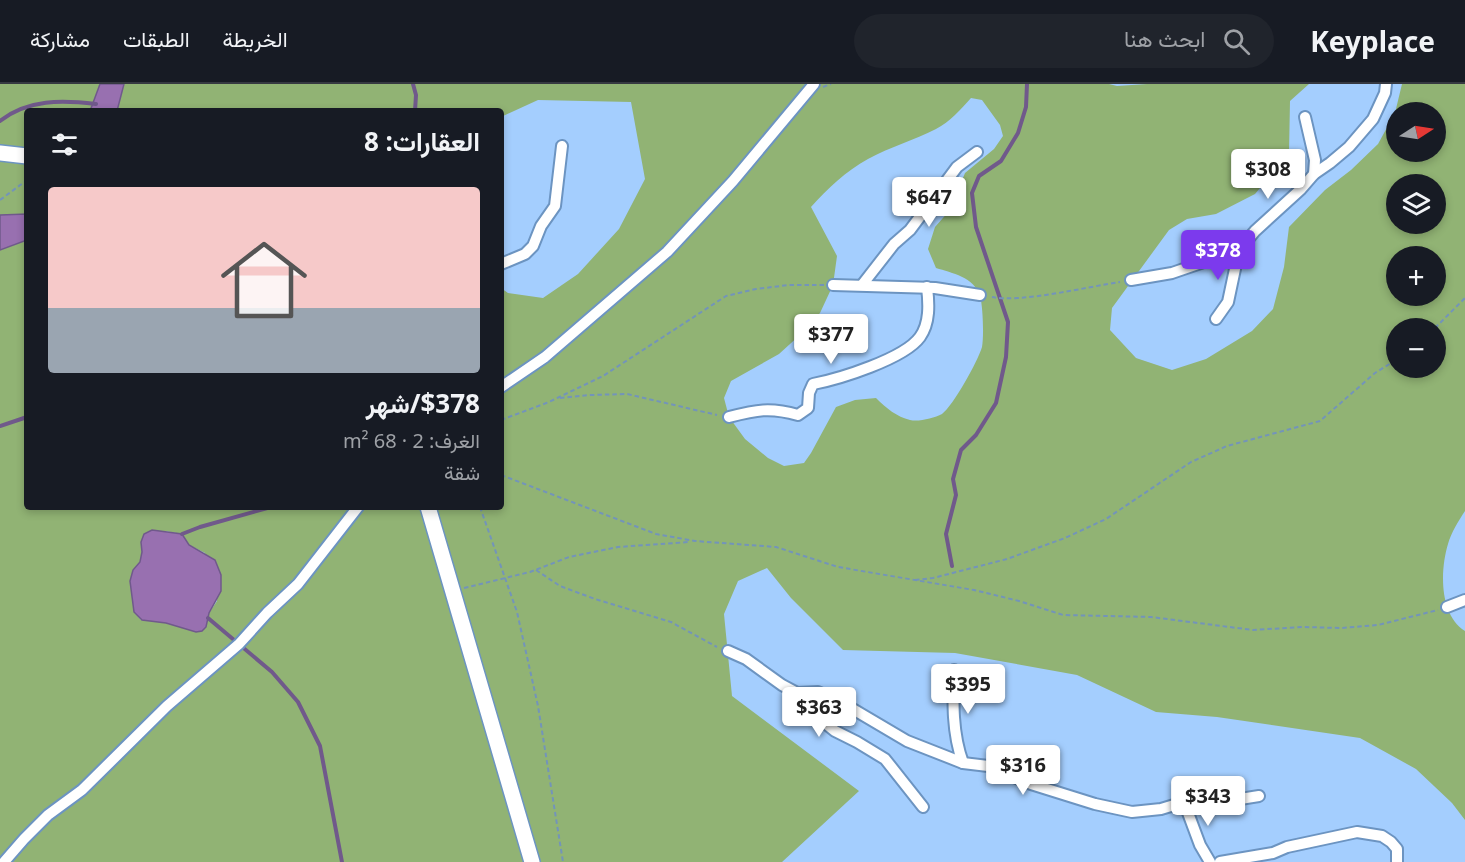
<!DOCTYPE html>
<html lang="ar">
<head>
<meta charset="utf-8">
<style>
  :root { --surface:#171b24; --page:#20242c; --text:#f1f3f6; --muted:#9ea1a6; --line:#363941; --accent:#7c3aed }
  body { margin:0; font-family:"Noto Sans",Vazirmatn,sans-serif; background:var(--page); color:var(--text); direction:rtl; height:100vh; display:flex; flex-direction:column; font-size:22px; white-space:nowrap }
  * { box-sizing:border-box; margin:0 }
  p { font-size:20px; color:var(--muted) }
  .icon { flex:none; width:33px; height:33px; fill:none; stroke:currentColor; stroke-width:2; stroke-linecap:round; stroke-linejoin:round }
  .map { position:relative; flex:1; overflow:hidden; direction:ltr }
  .sheet { position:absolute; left:24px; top:24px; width:480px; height:402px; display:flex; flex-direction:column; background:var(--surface); border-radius:6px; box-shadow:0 3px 9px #0003; direction:rtl }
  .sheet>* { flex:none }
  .needle { width:39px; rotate:78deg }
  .buttons { position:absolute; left:1386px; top:18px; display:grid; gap:12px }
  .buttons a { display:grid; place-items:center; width:60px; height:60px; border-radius:50%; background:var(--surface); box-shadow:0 3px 9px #0003; font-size:30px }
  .price { position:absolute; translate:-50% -51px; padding:0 14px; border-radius:6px; background:#fff; color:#222; font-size:20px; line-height:39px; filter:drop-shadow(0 2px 3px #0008) }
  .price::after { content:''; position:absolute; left:50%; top:36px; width:18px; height:14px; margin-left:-9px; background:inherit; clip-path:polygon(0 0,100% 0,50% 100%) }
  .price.current { background:var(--accent); color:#fff }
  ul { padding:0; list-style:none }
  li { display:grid; align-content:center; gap:12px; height:318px; padding:0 24px }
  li+li { border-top:2px solid var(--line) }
  li span { display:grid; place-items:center; height:186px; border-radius:6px; color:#555 }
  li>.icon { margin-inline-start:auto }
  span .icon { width:108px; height:108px; fill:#fffc; stroke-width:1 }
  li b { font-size:26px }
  h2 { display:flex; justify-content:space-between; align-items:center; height:72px; padding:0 24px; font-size:26px }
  header { display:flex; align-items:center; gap:36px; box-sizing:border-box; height:84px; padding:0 30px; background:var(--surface); border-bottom:2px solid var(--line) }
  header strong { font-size:28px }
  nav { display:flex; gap:33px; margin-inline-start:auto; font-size:21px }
  .search { width:420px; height:54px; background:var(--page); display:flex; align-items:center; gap:15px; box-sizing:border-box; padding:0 21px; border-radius:33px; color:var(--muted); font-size:22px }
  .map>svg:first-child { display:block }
  .green { fill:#91b374; fill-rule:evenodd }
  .water { fill:#9870b0; stroke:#70598b; stroke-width:1.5 }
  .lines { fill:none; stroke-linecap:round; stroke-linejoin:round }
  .stream { stroke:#70598b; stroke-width:4 }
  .street-casing { stroke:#6c94c1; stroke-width:14 }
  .secondary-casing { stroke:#6c94c1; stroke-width:18 }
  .path { stroke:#7394ba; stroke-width:2; stroke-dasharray:4.5 3; stroke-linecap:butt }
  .street { stroke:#fff; stroke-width:10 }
  .secondary { stroke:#fff; stroke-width:15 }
</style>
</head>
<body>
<header>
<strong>Keyplace</strong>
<div class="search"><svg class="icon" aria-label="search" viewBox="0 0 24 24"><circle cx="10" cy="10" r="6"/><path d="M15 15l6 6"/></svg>ابحث هنا</div>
<nav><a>الخريطة</a><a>الطبقات</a><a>مشاركة</a></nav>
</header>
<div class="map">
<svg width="1465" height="778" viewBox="0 0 1465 778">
  <rect width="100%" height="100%" fill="#a4cefe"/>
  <!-- green -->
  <g class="green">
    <path d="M0,0H100L90,27H27V130L0,131Z"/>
    <path d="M124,0H1109L1117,2L1147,0H1309L1290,17L1289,69L1255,110L1216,130L1187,135L1169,146L1112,224L1110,246L1136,274L1172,286L1206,275L1252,247L1273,225L1284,183L1289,143L1325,106L1351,86L1378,60L1395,29L1402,0H1465V427C1459,436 1451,449 1448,460C1440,486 1439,531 1465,547V736L1452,719L1416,685L1360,654L1217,633L1156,628L1077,591L955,569L843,566L791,514L767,484L738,497L724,530L732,612L859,707L782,778H0V166L27,156V423H501V204L508,209L543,214L578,190L619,145L645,95L631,18L538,16L501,33V27H117ZM971,14L982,16L1000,41L1003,52L994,65L965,89L950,126L935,143L928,165L936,184C952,189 974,193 980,212C983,222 984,253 982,263C978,277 953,322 942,330C934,334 919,338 910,336C897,333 886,324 876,314L855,316L836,323L811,369L804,379L784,382L768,374L745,355L729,333L724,314L731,297L779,270L801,250L820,229L833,201L837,172L811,123C828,104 846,87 868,75C890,63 914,56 936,45C950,38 961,25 971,14ZM1396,28H1436V68H1396ZM1396,100H1436V140H1396ZM1396,172H1436V212H1396ZM1396,244H1436V284H1396ZM165,447L182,450L189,461L205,469L217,517L209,529L206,543L141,536L134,528L130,497L133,486L140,478L142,468L141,458Z"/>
  </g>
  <!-- water -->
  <g class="water">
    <path d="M100,0H124L117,27H90Z"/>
    <path d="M27,130V156L0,166V131Z"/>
    <path d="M152,446L182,450L189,461L215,476L221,491V507L209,529L206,543L202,547L196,548L166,539L142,536L134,528L130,497L133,486L140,478L142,468L141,458L144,450Z"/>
  </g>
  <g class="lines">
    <!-- stream -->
    <g class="stream">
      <path d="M413,0L416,11L415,27"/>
      <path d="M0,37C28,15 62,16 96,20"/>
      <path d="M0,342L27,333"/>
      <path d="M182,450L200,443L271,423"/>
      <path d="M952,482L946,450L956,411L953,395L961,366L976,351L996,319L1006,273L1008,238L976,143L972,109L979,92L1001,77L1018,49L1026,23L1027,0"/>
      <path d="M208,534L272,588L298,618L320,662L342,778"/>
    </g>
    <!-- street casing -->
    <g class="street-casing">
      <g id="street">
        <path d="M1305,33L1315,76L1314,90"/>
        <path d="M501,180L525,170L533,162L541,142L555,122L562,62"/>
        <path d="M1131,196L1172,189L1239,166L1255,147L1301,105L1314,90L1330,79L1349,63L1373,35L1385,9L1386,0"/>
        <path d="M833,201L935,204L980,211"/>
        <path d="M862,201L894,160L910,146L957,83L977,68"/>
        <path d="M1216,235L1228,218L1239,166"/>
        <path d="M501,303L545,273L667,168L733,97L814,0"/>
        <path d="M729,333C756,326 770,323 798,331L808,324L809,309L813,300C839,295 904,275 920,253C930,239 929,220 927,203"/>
        <path d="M1447,523L1465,516"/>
        <path d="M728,567L746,575L782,601L797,609L805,623L835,647L857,658L885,675L923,723"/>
        <path d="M954,586C953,618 952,649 963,679"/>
        <path d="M797,609L818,608L846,621L907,657L963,679L988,682L1031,700L1095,720L1132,728L1161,725L1184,718L1215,719L1259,712"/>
        <path d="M1184,718L1200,761L1210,778"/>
        <path d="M4,778L24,755L48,731L82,706L167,622L239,560L267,529L298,500L358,423"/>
        <path d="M1220,778L1273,769L1287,763L1357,748L1382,752L1391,758L1397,765V778"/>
      </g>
    </g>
    <!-- secondary casing -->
    <g class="secondary-casing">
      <g id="secondary">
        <path d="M0,69L27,72"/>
        <path d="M428,423L532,778"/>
      </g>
    </g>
    <!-- path -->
    <g class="path">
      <path d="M823,3L831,0"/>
      <path d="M0,116L27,96"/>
      <path d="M992,213C1022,219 1086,203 1120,198"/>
      <path d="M1435,244L1465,214"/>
      <path d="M560,314L590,311L627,310L717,331"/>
      <path d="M501,336L549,318L603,292L726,212L756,205L789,201H824"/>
      <path d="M501,391L656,450L695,457L776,463L838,483L974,506L1019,517L1063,531L1151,533L1253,546L1302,543L1342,544L1378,541L1438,526"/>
      <path d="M480,423L517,528L538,622L563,778"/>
      <path d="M536,486L560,502L595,515L671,538L717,563"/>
      <path d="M915,496L933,494L1007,475L1065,454L1106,435L1191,378L1227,362L1320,337L1375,289L1396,276"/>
      <path d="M464,504L530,488L569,473L618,463L689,458"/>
    </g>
    <!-- street -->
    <use href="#street" class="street"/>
    <!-- secondary -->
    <use href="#secondary" class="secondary"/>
  </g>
</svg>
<div class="buttons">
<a><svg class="needle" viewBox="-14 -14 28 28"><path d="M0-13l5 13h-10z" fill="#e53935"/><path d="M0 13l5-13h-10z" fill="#9ea1a6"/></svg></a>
<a><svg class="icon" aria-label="layers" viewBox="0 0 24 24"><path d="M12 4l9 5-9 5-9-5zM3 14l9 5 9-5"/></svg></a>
<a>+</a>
<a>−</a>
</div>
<b class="price" style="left:1268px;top:116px">$308</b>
<b class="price" style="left:929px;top:144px">$647</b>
<b class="price current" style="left:1218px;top:197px">$378</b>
<b class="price" style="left:831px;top:281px">$377</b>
<b class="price" style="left:968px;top:631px">$395</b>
<b class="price" style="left:819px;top:654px">$363</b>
<b class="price" style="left:1023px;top:712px">$316</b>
<b class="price" style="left:1208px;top:743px">$343</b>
<section class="sheet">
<h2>العقارات: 8<svg class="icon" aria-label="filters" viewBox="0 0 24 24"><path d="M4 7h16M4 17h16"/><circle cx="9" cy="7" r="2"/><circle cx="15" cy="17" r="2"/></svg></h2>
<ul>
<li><span style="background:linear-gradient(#f6c9c9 65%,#9aa5b1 0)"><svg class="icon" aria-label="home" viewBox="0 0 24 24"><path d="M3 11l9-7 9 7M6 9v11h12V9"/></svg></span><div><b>$378/شهر</b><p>الغرف: 2 · 68 m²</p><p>شقة</p></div></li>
</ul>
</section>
</div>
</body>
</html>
